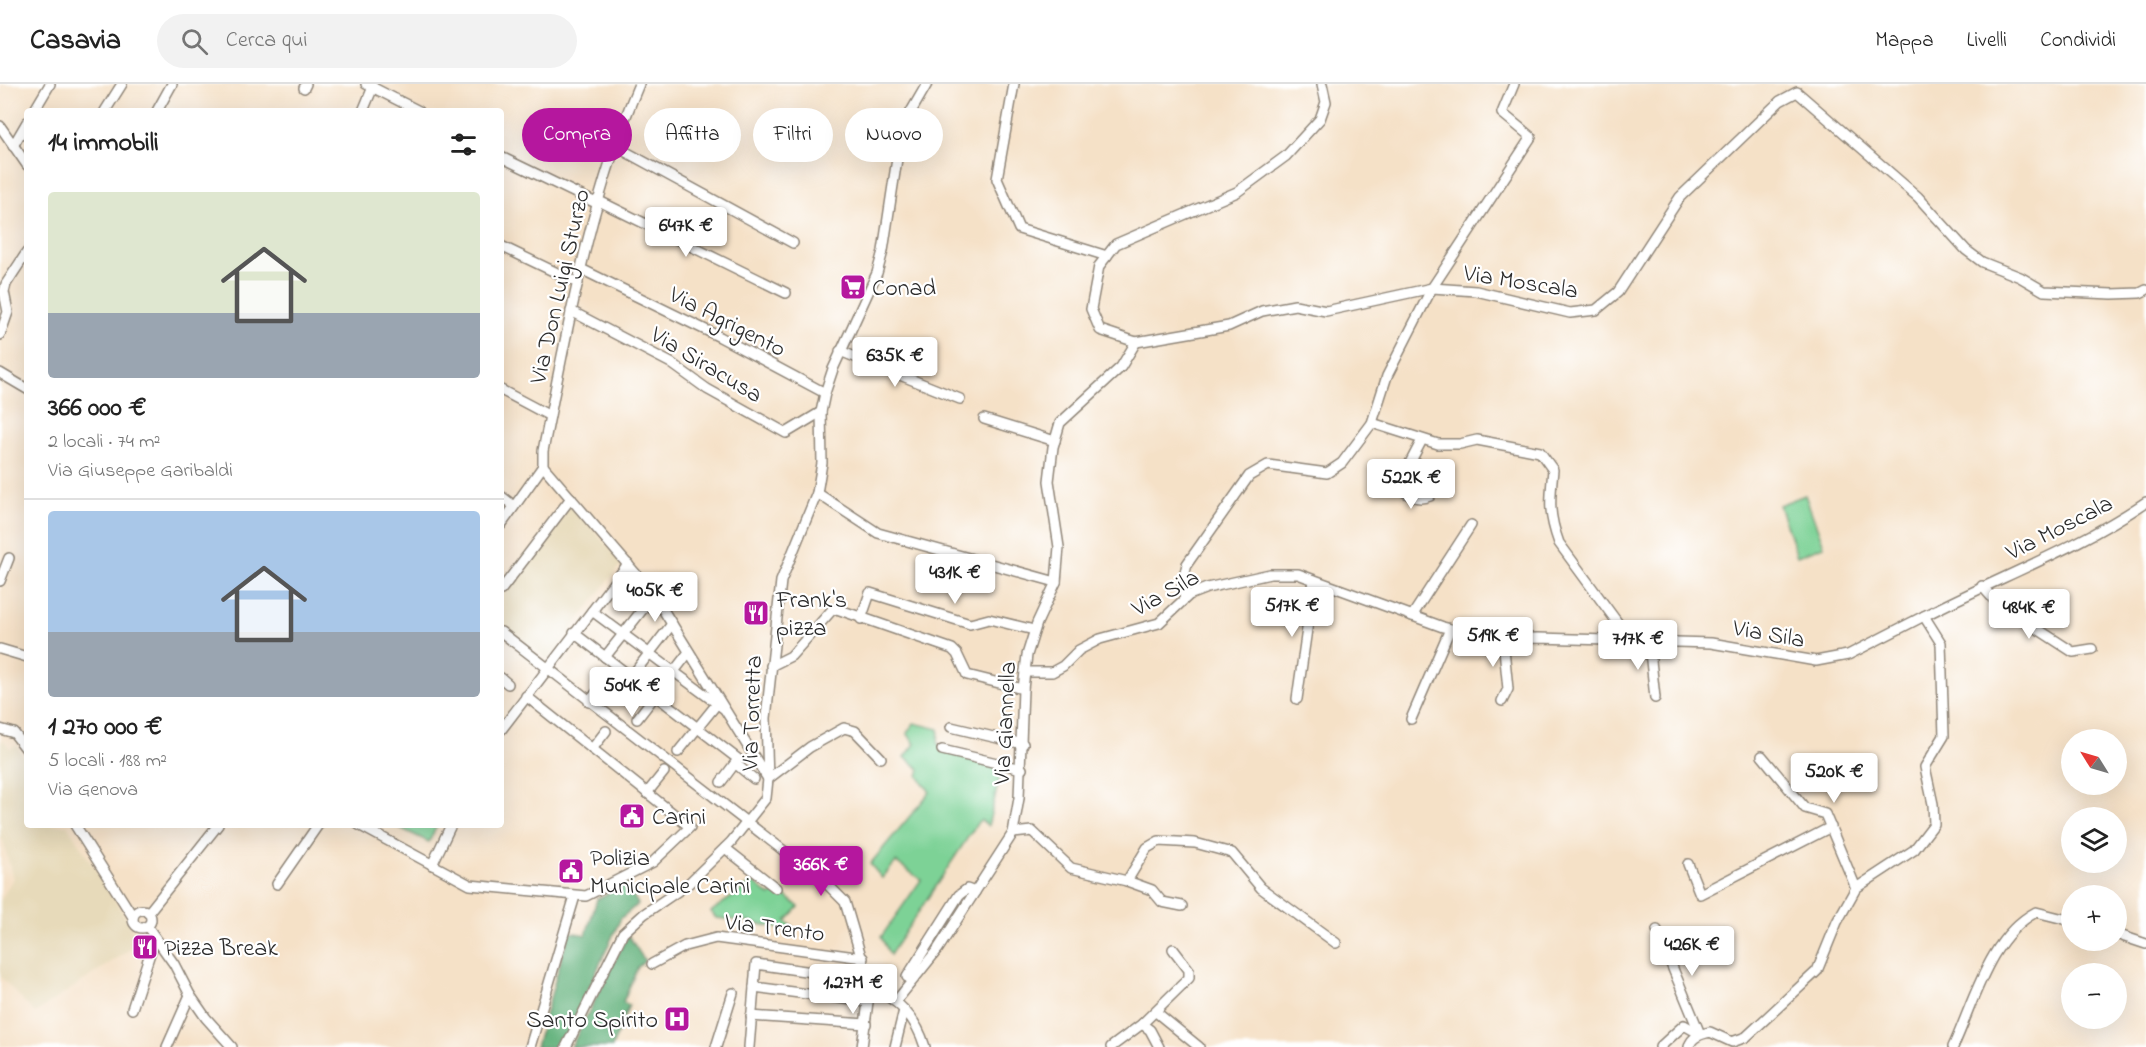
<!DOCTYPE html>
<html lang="it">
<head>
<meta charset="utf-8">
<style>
  :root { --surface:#fff; --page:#f2f2f2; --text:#222; --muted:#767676; --line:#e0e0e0; --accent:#b5179e }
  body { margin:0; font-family:"Indie Flower",sans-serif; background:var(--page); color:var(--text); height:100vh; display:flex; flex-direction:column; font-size:22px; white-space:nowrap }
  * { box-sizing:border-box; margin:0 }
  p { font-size:20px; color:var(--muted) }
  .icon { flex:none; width:33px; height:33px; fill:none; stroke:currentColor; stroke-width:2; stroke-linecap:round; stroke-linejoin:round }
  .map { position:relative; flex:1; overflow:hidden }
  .side { position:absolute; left:24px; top:24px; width:480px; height:720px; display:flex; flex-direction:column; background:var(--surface); border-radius:6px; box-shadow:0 6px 24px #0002 }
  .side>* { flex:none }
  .guide { position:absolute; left:522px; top:24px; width:570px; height:54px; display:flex; gap:12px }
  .needle { width:39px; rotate:307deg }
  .buttons { position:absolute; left:2061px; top:645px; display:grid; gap:12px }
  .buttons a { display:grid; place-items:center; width:66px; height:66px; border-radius:50%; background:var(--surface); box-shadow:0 6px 24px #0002; font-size:30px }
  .price { position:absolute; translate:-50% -51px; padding:0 14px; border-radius:6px; background:#fff; color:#222; font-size:20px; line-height:39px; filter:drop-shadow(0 2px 3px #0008) }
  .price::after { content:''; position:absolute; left:50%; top:36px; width:18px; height:14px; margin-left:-9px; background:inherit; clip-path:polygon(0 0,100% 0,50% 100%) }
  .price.current { background:var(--accent); color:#fff }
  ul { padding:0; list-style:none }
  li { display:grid; align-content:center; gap:12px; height:318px; padding:0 24px }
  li+li { border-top:2px solid var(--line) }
  li span { display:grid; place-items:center; height:186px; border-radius:6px; color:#555 }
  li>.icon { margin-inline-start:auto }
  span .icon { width:108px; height:108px; fill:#fffc; stroke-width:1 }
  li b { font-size:26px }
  h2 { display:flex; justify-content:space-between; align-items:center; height:72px; padding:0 24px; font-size:26px }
  .pill { padding:0 21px; border-radius:27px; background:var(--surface); box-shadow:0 6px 24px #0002; font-size:21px; line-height:54px }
  .pill.current { background:var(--accent); color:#fff }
  header { display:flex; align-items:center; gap:36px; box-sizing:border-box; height:84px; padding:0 30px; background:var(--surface); border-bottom:2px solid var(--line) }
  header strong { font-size:28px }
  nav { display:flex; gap:33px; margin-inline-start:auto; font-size:21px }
  .search { width:420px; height:54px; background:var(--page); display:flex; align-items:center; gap:15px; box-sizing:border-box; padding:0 21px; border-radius:33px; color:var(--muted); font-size:22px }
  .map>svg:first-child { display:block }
  .built { fill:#e7daba }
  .green { fill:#7dd296; stroke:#547e60; stroke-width:1.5 }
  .forest { fill:#66b47f; stroke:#487055; stroke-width:1.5 }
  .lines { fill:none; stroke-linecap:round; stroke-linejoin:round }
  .minor-casing { stroke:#908679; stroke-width:12 }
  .minor { stroke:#fff; stroke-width:9 }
  .labels { text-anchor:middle; stroke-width:4.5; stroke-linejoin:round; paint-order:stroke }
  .street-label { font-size:24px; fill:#2b2b2b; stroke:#fff }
  .poi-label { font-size:24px; fill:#2b2b2b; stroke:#fff; text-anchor:start }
</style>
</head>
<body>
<header>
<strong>Casavia</strong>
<div class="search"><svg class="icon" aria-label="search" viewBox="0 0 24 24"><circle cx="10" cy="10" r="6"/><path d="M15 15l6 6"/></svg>Cerca qui</div>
<nav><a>Mappa</a><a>Livelli</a><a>Condividi</a></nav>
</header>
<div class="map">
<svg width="2146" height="963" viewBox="0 0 2146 963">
  <rect width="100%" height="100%" fill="#fff"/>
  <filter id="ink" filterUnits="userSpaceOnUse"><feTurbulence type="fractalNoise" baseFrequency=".0167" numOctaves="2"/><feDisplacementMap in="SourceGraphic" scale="12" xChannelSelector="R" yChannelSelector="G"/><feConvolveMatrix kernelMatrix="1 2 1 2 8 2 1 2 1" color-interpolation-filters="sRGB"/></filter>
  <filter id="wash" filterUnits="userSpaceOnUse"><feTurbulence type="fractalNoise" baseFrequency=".008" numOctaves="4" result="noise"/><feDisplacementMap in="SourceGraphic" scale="24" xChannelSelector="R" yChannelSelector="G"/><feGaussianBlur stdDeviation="1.35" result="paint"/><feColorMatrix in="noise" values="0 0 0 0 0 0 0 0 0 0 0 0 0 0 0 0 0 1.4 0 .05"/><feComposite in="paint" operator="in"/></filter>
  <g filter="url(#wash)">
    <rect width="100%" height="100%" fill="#f5e1c7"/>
    <!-- built -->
    <g class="built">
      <path d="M570,420L622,479L548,576L501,540V510Z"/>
      <path d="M4,656L10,665L16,661L27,678V741H67L141,858L35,929L0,892V817L13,795L3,756L0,755V659Z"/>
    </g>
    <!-- green -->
    <g class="green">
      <path d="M1805,411L1824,462L1797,472L1779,421Z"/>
      <path d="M914,639L939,645L938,659L942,666L1003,680L988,742L981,736L978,738L890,871L881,853L921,796L896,778L882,794L870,780L930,708L918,692L920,685L905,673L915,660L907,649Z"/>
      <path d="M394,741H437L429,758Z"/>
      <path d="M752,797L770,812L778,805L799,823L786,837L794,844L791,847L745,837L716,834L711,828C725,816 740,810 752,797Z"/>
    </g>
    <!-- forest -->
    <g class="forest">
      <path d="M626,800L638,820L621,834L562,963H536L569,848L586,851L597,815Z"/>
      <path d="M628,851L645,877L638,883L623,918L629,921L612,963H571Z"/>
    </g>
  </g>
  <g filter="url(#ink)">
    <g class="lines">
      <!-- minor casing -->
      <g class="minor-casing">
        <g id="minor">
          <path d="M366,0L419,27"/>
          <path d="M1014,0L997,95L1019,145L1107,172"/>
          <path d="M1322,0L1326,18L1320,35L1286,72L1237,108L1116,160L1099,182L1091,225L1100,246L1136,258L1229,242L1262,227L1295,221L1326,227L1432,204L1476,207L1570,229L1596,226L1618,208L1680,113L1780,17L1797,8L1918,113L1966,166L1982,178L2020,193L2044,207L2112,210L2140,209L2146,206"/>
          <path d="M304,4L306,0"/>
          <path d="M34,27L50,0"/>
          <path d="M105,27L122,0"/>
          <path d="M157,27L172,0"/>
          <path d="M363,27L373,3"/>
          <path d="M0,42L27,81"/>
          <path d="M13,62L27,38"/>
          <path d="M615,62L793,159"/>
          <path d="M501,73L596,119"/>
          <path d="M597,116L786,209"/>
          <path d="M501,162L578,199"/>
          <path d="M581,185L720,253L825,309"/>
          <path d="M571,227L671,279L707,305L786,349L821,328"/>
          <path d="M0,251L8,228L4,208L6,200L27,168"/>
          <path d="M840,267L960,315"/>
          <path d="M0,289L27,305"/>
          <path d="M501,306L550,332"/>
          <path d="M984,335L1055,357"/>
          <path d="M1372,339L1438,360H1460L1477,356L1540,368L1553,386C1550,416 1548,429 1559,459L1631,557"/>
          <path d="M1411,377L1428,385L1439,395L1430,412C1418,417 1407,412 1399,402L1400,398L1422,356"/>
          <path d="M543,382L654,511L768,695L810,663L844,644L855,647L881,674"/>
          <path d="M543,382V367C568,243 589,117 639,0"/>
          <path d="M817,409L878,449L1056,498"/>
          <path d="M501,412L514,422"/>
          <path d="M501,441L543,382"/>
          <path d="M0,497L9,474"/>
          <path d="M1982,502L1996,518L2073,568L2092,565"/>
          <path d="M501,506L571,414"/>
          <path d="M1185,514L1182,502L1187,480L1249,392L1268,381L1327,389L1342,379L1372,339L1387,292L1432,204L1531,53L1502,29L1514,0"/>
          <path d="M592,527L723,624"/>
          <path d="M1412,532L1471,441"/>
          <path d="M861,535L870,509L970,540L989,535L1034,546"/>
          <path d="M501,548L828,801L845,818L870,903L862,963"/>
          <path d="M574,549L738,675L736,680L754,695"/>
          <path d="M1649,558L1655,614"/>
          <path d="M0,565L27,573"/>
          <path d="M605,573L654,511"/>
          <path d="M771,582L791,572L832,526L837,525L952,565L957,570L967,591L1023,605"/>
          <path d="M1025,588H1052L1063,582L1079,566L1100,555L1159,539L1189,511L1207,504L1270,490H1298L1443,543L1491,555L1538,554L1711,559L1816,577L1848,571L1924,532"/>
          <path d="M631,593L672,540"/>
          <path d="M501,594L508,600"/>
          <path d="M1297,615L1314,496"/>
          <path d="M1502,617L1508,605L1503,555"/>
          <path d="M589,618L617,583"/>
          <path d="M637,635L689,568"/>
          <path d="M1411,635L1450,545"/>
          <path d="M951,643L1023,660"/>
          <path d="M0,645L14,649L27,666"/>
          <path d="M501,646L628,480"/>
          <path d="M592,665L606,647"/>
          <path d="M942,666L1022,685"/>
          <path d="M678,668L716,621"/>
          <path d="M1762,672L1805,724L1825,730L1856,804"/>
          <path d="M721,698L736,678"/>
          <path d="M647,709L664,688"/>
          <path d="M75,741L133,833"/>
          <path d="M359,741L470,801L586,812L653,778L690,743L526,612"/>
          <path d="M1013,749L1032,747L1071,784L1127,797L1152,806L1162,818L1182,822"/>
          <path d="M725,764L776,804"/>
          <path d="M1688,780L1700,810L1831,743"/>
          <path d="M432,781L451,741"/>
          <path d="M1127,797L1147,764L1159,757L1195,759L1232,769L1261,804L1336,859"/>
          <path d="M277,800L318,741"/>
          <circle cx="142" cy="835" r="9"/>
          <path d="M148,829L218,741"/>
          <path d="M147,842L174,880L190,911L206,934L232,963"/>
          <path d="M1657,846L1700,950"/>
          <path d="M2116,850L2146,860"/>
          <path d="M652,880L685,862L716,854L863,874"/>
          <path d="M907,893L959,811L967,805L975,808"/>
          <path d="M754,903L868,918"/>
          <path d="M870,903C898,915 916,933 925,963"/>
          <path d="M897,916L938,865L1013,749L1019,714L1023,605L1027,571L1037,539L1056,498L1059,463L1049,397L1053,363L1060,339L1121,283L1136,258"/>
          <path d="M132,925L155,854"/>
          <path d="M1156,928L1199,963"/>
          <path d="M751,932L866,940"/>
          <path d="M1142,940L1150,946L1159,963"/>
          <path d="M167,963L190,911"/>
          <path d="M530,963L575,812"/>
          <path d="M566,963L623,849L644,830L688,800L731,758L766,714L768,695L766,634L781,497L817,409L822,379L821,328L825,309L833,285L877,189L883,167L900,55L905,38L927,0"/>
          <path d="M716,963L733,909"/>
          <path d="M749,963L756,880L868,896"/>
          <path d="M895,963L904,926"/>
          <path d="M1111,963L1142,940L1189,894V886L1173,865"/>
          <path d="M1660,963L1684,941L1700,950"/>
          <path d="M1689,963C1691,953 1701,950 1710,948L1732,958L1746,953L1817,887L1837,838L1856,804L1914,766L1934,740L1933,720L1925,683L1944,652L1941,559L1924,532C1999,493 2075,466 2146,418"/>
          <path d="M1953,963C1974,918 1989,853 2036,828L2072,837"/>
        </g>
      </g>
      <!-- minor -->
      <use href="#minor" class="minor"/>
    </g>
  </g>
  <!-- icons -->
  <defs>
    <g id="supermarket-square" transform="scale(1.35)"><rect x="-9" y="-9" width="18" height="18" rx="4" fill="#b5179e" stroke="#fff"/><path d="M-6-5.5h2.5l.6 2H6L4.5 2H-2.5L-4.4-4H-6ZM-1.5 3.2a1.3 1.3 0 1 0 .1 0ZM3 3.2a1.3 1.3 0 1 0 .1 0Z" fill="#fff"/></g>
    <g id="restaurant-square" transform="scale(1.35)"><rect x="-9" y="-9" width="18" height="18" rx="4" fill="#b5179e" stroke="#fff"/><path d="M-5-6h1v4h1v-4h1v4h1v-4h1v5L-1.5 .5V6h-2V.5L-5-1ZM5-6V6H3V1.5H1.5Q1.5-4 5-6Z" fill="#fff"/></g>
    <g id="civic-square" transform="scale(1.35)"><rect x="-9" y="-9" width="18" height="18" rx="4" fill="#b5179e" stroke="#fff"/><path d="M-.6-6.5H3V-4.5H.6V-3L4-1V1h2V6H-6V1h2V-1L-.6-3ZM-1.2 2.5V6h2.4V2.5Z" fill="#fff"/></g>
    <g id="hospital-square" transform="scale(1.35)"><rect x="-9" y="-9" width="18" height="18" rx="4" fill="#b5179e" stroke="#fff"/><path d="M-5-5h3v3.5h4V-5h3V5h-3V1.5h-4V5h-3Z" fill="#fff"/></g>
  </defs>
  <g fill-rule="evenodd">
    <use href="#supermarket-square" x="853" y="203"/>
    <use href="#restaurant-square" x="756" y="529"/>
    <use href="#civic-square" x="632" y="732"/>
    <use href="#civic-square" x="571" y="787"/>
    <use href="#restaurant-square" x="145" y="863"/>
    <use href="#hospital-square" x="677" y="935"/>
  </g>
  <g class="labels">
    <!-- street labels -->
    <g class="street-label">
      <text transform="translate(1521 197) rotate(9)" y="8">Via Moscala</text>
      <text transform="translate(559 202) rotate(-77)" y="8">Via Don Luigi Sturzo</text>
      <text transform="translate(728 237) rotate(27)" y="8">Via Agrigento</text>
      <text transform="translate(707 280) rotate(31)" y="8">Via Siracusa</text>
      <text transform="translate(2059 443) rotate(-27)" y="8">Via Moscala</text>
      <text transform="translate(1165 508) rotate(-29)" y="8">Via Sila</text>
      <text transform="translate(1769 549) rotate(10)" y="8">Via Sila</text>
      <text transform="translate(751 629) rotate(-88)" y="8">Via Torretta</text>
      <text transform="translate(1004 639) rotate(-87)" y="8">Via Giannella</text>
      <text transform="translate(775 843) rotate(7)" y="8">Via Trento</text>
    </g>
    <!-- poi labels -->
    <g class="poi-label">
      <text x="872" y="211">Conad</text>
      <text x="776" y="523">Frank's<tspan x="776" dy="28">pizza</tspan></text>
      <text x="652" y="740">Carini</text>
      <text x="590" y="781">Polizia<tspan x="590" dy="28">Municipale Carini</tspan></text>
      <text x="164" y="871">Pizza Break</text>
      <text x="658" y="943" text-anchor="end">Santo Spirito</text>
    </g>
  </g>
</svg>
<div class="buttons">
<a><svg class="needle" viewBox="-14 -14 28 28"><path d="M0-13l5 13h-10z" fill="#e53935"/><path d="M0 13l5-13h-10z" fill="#767676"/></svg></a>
<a><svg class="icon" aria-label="layers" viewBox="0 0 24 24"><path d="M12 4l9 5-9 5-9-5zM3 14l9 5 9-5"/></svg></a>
<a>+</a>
<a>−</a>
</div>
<b class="price" style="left:686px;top:174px">647K €</b>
<b class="price" style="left:895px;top:304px">635K €</b>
<b class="price" style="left:1411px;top:426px">522K €</b>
<b class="price" style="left:955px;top:521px">431K €</b>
<b class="price" style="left:655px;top:539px">405K €</b>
<b class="price" style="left:1292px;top:554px">517K €</b>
<b class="price" style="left:2029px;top:556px">484K €</b>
<b class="price" style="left:1493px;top:584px">519K €</b>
<b class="price" style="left:1638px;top:587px">717K €</b>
<b class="price" style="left:632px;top:634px">504K €</b>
<b class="price" style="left:1834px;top:720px">520K €</b>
<b class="price current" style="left:821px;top:813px">366K €</b>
<b class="price" style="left:1692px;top:893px">426K €</b>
<b class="price" style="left:853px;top:931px">1.27M €</b>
<div class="guide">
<a class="pill current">Compra</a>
<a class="pill">Affitta</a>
<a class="pill">Filtri</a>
<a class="pill">Nuovo</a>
</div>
<section class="side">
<h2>14 immobili<svg class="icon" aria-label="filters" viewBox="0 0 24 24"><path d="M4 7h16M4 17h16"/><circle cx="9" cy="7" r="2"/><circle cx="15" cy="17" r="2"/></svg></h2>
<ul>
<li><span style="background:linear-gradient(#dfe7d0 65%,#9aa5b1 0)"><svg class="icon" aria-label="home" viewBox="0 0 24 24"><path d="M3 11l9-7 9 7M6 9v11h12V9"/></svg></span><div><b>366 000 €</b><p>2 locali · 74 m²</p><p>Via Giuseppe Garibaldi</p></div></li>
<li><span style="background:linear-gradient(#a9c7e8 65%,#9aa5b1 0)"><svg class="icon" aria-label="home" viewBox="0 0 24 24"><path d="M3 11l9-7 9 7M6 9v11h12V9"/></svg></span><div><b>1 270 000 €</b><p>5 locali · 188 m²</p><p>Via Genova</p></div></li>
</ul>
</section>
</div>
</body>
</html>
